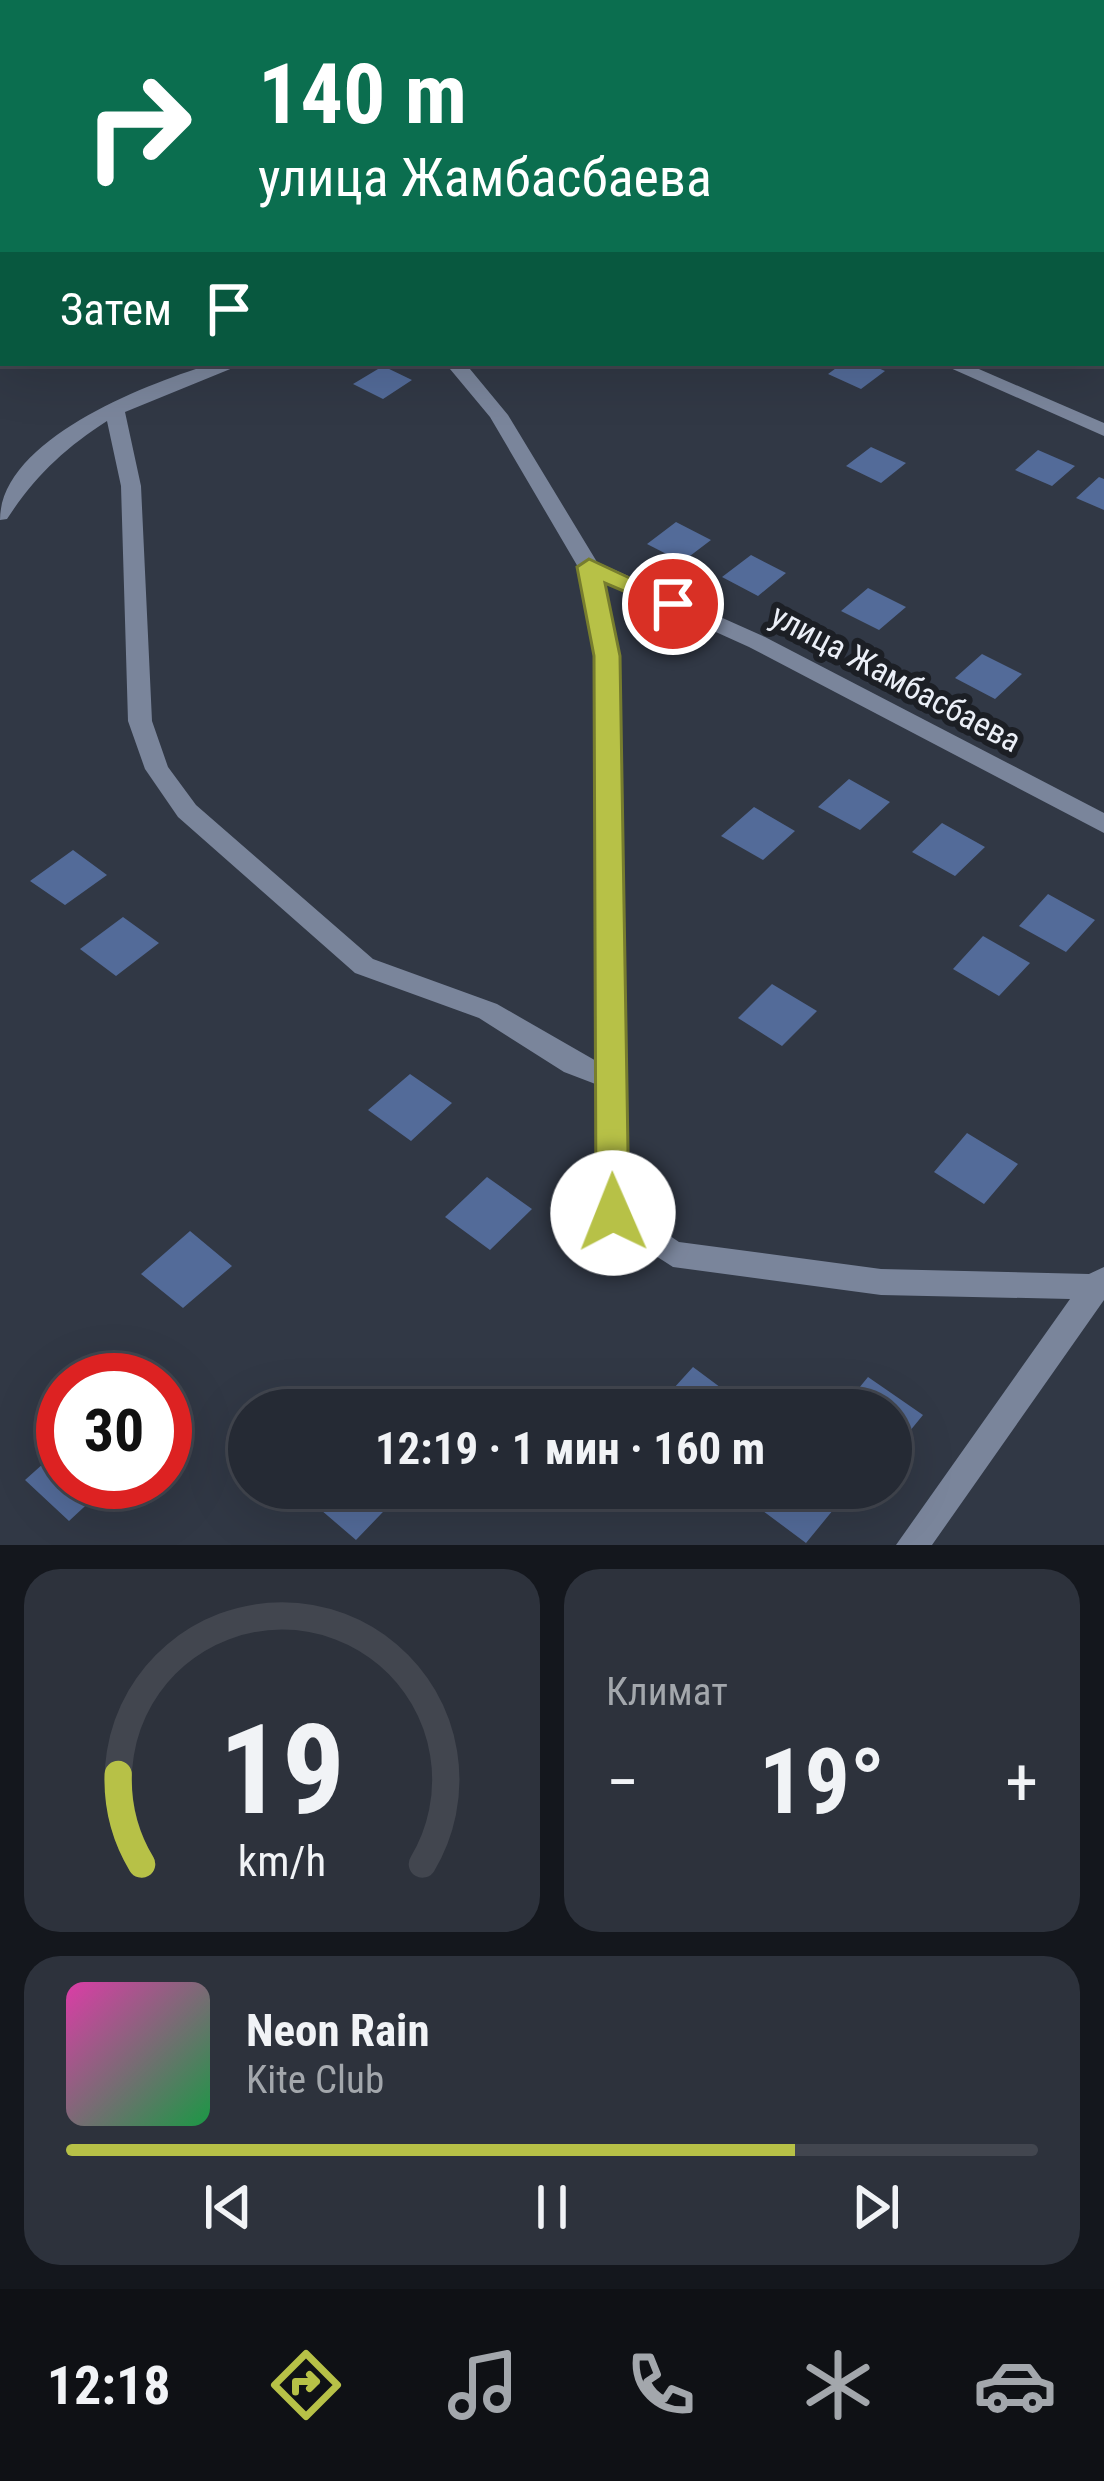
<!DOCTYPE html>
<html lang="ru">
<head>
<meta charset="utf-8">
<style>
  :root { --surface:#252a34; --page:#2d323c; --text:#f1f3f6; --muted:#a3a7ac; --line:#42464f; --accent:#b7c147 }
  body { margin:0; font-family:"Roboto Condensed",sans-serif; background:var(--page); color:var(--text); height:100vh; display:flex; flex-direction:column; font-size:45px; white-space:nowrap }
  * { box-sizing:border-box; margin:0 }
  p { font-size:39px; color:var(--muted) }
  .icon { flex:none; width:66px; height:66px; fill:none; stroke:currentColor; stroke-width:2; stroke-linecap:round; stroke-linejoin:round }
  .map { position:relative; height:1545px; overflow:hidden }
  .drawer { display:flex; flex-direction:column; gap:24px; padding:24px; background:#14171d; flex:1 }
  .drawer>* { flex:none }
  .hud { position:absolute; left:0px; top:0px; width:1104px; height:366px; box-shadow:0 12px 48px #0002,0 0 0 3px var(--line); background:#0b6e4f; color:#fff; overflow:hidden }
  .speed { position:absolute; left:36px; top:1353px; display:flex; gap:24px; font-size:60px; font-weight:700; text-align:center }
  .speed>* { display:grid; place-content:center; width:156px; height:156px; border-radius:50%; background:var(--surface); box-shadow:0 12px 48px #0002,0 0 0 3px var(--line); line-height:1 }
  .speed .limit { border:18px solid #d22; background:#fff; color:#111 }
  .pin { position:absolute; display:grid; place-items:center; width:102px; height:102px; color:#fff; margin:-51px; border:6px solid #fff; border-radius:50%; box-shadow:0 3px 12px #0007 }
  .me { position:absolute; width:132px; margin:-66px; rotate:359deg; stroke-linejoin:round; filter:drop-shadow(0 0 9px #0008) }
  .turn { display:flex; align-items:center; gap:42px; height:252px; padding:0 60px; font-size:54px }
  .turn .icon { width:156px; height:156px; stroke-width:2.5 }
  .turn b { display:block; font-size:84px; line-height:102px }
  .then { display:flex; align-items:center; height:114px; padding:0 60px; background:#0003; gap:24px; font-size:45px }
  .big { font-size:90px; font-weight:700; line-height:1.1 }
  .drawer .widget { flex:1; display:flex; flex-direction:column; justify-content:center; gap:18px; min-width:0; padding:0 42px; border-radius:36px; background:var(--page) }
  .drawer .dial { align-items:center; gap:0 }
  .dial svg { height:312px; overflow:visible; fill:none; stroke:var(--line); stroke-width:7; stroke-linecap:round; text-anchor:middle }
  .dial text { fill:var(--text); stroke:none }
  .song { display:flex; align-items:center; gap:36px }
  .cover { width:144px; height:144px; border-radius:18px; background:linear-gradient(135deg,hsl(320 70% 55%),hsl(140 70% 35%)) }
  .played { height:12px; border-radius:6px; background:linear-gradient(90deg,var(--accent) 75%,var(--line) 75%) }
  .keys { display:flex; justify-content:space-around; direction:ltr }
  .heat { display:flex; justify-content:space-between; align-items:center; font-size:66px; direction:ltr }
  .drawer .tiles { flex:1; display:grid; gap:24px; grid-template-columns:1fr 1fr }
  .widget:last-child { grid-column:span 2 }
  .trip { position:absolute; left:228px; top:1389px; width:684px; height:120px; border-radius:60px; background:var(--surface); box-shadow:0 12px 48px #0002,0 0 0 3px var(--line); font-weight:700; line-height:120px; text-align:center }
  .dock { display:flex; height:192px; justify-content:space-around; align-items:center; background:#0f1115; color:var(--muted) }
  .dock .icon { width:84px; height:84px }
  .dock .selected { color:var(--accent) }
  .dock b { font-size:54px; color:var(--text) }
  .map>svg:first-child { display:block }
  .building { fill:#536b99 }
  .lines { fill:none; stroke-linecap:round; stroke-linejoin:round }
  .minor { fill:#7a859b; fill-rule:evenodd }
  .route { fill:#b7c147; stroke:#777d2e; stroke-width:3 }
  .labels { text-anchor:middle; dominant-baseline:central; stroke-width:12; stroke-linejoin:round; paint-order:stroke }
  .street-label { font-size:33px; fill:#ebeff7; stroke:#1c1f25 }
</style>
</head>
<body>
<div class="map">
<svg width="1104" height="1545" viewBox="0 0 1104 1545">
  <rect width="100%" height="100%" fill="#313845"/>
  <path class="building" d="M843,363H867L885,371L861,389L828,374Z
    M383,366L412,380L383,399L353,384Z
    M871,447L906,463L881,483L846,466Z
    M1038,450L1075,466L1052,486L1015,470Z
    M1099,477L1104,479V510L1076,498Z
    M676,522L711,540L682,562L647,544Z
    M751,555L786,573L758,596L722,577Z
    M868,588L906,607L879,630L841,611Z
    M982,654L1022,674L995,699L955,678Z
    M849,779L890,802L860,830L818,807Z
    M754,807L795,831L763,860L721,836Z
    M942,823L985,847L955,876L912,852Z
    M73,850L107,875L65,905L30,881Z
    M1048,894L1095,920L1066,952L1019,926Z
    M123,917L159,943L116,976L80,949Z
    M983,936L1030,963L999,996L953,969Z
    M772,984L817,1011L782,1046L738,1018Z
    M410,1074L452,1103L411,1141L368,1110Z
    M967,1133L1018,1164L984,1204L934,1172Z
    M487,1177L532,1209L490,1250L445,1217Z
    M190,1231L232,1266L183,1308L141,1274Z
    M693,1367L744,1405L740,1410H654Z
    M868,1377L923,1415L891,1454V1410H841Z
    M63,1446V1482H111L69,1521L25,1480Z
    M318,1488H406L356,1540L307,1498Z
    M763,1488H841L847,1493L806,1543L751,1502Z"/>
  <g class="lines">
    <path class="minor" d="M643,0H658L661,3H645Z
      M1101,146L1104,147V157L1101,156Z
      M215,363H245L125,412L141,486L152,721L168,767L196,805L373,959L497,1004L598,1062L596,656L578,567L490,417L445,363H465L508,415L597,562L765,637L1104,813V833L749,647L603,581L618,656L627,1207L679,1242L881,1269L1089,1274L1104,1267V1300L932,1545H896L1070,1299L881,1295L673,1267L603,1222L598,1213V1085L564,1072L479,1018L355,973L178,817L145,769L128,721L121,486L107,421C65,448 35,476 7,519L0,520C0,439 148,383 215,363Z
      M939,363H965L1104,423V436Z"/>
  </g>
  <path class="route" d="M589,559L685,604L673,612L605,583L620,656L629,1213L625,1223H601L596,1213L594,656L577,567Z"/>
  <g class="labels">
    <g class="street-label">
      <text transform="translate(896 678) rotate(28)">улица Жамбасбаева</text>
    </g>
  </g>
</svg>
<div class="speed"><div class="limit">30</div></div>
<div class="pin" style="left:673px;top:604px;background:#d93025"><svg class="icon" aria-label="arrive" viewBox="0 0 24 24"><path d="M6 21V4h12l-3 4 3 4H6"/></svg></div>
<svg class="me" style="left:613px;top:1213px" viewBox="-20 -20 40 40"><circle r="19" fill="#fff"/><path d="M0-13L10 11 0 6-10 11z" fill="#b7c147"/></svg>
<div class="trip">12:19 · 1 мин · 160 m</div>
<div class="hud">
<div class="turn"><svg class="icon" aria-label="right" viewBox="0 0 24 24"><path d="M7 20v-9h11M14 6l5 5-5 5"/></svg><div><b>140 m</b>улица Жамбасбаева</div></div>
<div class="then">Затем<svg class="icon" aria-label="arrive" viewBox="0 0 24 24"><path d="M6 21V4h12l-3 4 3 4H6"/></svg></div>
</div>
</div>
<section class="drawer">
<div class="tiles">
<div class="widget dial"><svg viewBox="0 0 100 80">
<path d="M14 69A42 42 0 1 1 86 69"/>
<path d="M14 69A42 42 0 0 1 8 46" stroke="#b7c147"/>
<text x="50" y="56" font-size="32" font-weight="700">19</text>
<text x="50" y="72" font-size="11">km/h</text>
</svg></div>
<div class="widget"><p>Климат</p>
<div class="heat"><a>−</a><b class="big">19°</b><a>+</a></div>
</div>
<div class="widget">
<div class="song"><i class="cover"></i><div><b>Neon Rain</b><p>Kite Club</p></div></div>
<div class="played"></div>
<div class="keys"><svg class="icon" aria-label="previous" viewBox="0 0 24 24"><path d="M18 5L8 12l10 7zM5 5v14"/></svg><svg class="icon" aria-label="pause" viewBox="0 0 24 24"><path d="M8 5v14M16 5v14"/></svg><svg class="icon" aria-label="next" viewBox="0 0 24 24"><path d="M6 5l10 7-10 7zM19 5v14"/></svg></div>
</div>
</div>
</section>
<nav class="dock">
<b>12:18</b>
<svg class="icon selected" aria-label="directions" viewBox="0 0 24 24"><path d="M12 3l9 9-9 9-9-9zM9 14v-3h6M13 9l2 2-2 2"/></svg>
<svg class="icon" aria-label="music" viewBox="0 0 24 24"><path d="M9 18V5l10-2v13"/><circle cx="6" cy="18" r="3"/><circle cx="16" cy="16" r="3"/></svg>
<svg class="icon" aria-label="phone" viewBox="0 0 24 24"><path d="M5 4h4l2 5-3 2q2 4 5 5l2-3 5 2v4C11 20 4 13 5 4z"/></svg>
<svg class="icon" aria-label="climate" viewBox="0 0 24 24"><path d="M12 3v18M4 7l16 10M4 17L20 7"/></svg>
<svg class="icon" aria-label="car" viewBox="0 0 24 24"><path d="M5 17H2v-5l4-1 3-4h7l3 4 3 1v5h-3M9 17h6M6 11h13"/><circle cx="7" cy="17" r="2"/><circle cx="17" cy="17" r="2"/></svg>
</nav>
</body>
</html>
